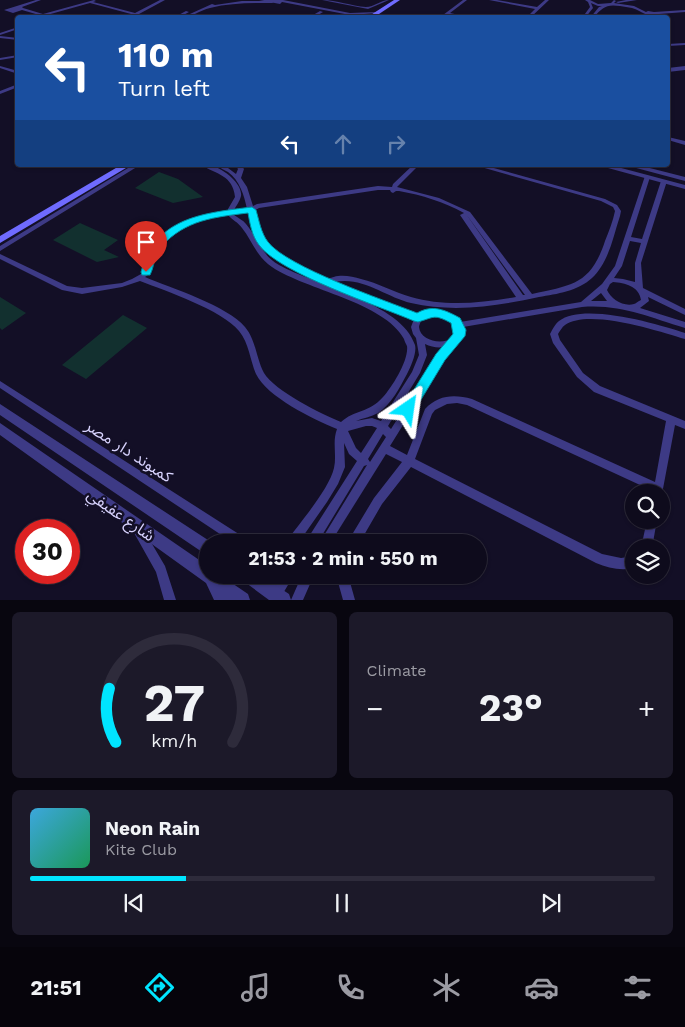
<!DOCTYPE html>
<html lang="en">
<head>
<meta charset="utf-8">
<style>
  :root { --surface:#0e0b1c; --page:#1c1929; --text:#f1f3f6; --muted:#9b9ba3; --line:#2e2b3b; --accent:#00e5ff }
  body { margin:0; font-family:"Work Sans","Noto Sans Arabic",sans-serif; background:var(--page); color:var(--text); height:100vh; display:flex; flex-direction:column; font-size:19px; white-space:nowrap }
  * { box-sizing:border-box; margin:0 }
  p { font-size:16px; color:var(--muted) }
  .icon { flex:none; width:28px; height:28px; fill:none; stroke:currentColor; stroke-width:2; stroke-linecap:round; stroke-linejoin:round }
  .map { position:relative; height:600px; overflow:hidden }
  .panel { display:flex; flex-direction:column; gap:12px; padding:12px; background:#08060f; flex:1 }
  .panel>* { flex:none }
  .hud { position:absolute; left:15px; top:15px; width:655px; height:152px; border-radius:5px; box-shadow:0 1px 4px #0004,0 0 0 1px var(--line); background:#1a4fa0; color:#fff; overflow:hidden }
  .controls { position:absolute; left:625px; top:484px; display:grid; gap:10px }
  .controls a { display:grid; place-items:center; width:45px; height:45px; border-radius:50%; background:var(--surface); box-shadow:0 1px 4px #0004,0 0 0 1px var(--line); font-size:25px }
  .speed { position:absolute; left:15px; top:519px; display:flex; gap:10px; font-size:25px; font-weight:700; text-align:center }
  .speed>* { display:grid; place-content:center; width:65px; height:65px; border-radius:50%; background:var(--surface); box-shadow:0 1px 4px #0004,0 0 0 1px var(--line); line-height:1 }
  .speed .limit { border:8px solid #d22; background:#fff; color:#111 }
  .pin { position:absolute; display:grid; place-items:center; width:42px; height:42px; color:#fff; margin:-51px -21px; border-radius:50% 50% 50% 0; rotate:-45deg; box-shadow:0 0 5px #0007 }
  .pin .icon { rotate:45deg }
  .me { position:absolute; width:55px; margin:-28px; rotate:32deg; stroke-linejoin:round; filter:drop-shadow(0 0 4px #0008) }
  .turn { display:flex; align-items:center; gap:18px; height:105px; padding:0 20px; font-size:22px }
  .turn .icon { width:65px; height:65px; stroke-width:2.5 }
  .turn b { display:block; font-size:35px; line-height:42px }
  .lanes { display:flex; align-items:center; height:48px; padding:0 20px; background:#0003; justify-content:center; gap:25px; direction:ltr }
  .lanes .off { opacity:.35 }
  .big { font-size:38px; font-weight:700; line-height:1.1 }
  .panel .widget { flex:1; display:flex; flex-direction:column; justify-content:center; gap:8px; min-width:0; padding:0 18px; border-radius:8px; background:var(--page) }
  .panel .dial { align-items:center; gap:0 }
  .dial svg { height:130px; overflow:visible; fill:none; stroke:var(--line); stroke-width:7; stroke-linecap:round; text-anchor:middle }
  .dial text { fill:var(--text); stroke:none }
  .song { display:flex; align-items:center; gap:15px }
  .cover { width:60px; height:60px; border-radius:8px; background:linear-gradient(135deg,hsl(200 70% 55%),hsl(150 70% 35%)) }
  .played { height:5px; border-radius:2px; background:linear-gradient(90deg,var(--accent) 25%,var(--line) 25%) }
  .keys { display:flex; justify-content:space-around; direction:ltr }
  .heat { display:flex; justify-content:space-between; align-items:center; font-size:28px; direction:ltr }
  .panel .tiles { flex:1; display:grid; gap:12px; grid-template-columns:1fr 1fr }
  .widget:last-child { grid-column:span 2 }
  .trip { position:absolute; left:199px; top:534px; width:288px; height:50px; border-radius:25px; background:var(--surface); box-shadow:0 1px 4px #0004,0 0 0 1px var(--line); font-weight:700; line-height:50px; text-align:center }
  .dock { display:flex; height:80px; justify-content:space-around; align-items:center; background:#06040b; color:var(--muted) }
  .dock .icon { width:35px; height:35px }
  .dock .current { color:var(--accent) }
  .dock b { font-size:22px; color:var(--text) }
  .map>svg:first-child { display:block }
  .green { fill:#12302f }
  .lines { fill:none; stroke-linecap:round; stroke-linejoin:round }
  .minor { fill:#3d3a85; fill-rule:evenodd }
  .tertiary { fill:#3d3a85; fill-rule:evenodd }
  .secondary { fill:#6f6bff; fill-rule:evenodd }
  .route { fill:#00e5ff; stroke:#0095a6 }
  .labels { text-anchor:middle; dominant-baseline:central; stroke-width:5; stroke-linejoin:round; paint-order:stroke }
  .near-street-label { font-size:16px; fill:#d9d4ff; stroke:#130f26 }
</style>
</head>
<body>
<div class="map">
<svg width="685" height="600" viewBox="0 0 685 600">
  <rect width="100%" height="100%" fill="#130f26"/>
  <path class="green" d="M159,172L178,179L203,197L173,203L135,188Z
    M80,223L118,240L104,250L119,257L97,262L53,240Z
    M0,297L26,313L2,330L0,328Z
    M123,315L147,328L86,379L62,365Z"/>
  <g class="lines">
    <path class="minor" d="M36,0H41L22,7L23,8L43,14L94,0L96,1L93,2L135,13L160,0H165L139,14L153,18H146L90,3L47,15L48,16L46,17L22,10L13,13L4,10Z
      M322,0C337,0 351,6 366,7C374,7 381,0 389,0L368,9Z
      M463,0H467L450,13L473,18H464L447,14L443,18H439Z
      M489,0H497L537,7L545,0H549L530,18H526L535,9Z
      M585,0H590L598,4L611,3L614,0L616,1L614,3L634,6L646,12L648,11L654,12L685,10V12L659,14H661V16C647,18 644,12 632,8C628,7 624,7 620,6C606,4 603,7 593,18H590L599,7L602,6H598L591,3L593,8L585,18H582L590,7L588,2Z
      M626,0H637L618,3L616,2Z
      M242,1H272L274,2L272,3C251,3 230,3 210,8C200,10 191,18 181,18L212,4L215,5Z
      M186,11L189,12L178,18H173Z
      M320,11L323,12L313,18H308Z
      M240,17H263L264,18H239Z
      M18,27V29L0,35V33Z
      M0,36L18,38V40L0,38Z
      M685,43V45L668,46V44Z
      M18,55V57L0,60V58Z
      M0,66L18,71V74L0,68Z
      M18,84V87L0,94V91Z
      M668,137L685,141V145L668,140Z
      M133,165H140L0,251V246Z
      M201,165C204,165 207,165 209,165C221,167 243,183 241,196C240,201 236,206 234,210L247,209C244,195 240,181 228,172C224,170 220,168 217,165H224L236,174L238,169L235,165H241L244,169L241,178L247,187L253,206L257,204L378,186L392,187L393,184L413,165H419L397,187L439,198L470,212L532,294C573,285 591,284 605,241C609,231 613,221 615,211L613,207L601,201L474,165H483L605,199L617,205L621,211L620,216C613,237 609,262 592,278C578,291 557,294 539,297C498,306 454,313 411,303C386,297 362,276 335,282L418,315C434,309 449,306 460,322L581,302L602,284L615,266L645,176L647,175L650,177L631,237L642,239L661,181L662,180H666L667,181L641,263L643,288L685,309V315L648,297L649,301L640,308L685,322V328C648,317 621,304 582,307L463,327L464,330L458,342L444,359L390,446L407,455L425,409C438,395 454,394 472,399L655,482L666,421L594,392L577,377L553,343L550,334C552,330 555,324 559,321C583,302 658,324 685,333V339C659,331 588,308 565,325C562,327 560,331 558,334L560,340L583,373L600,386L685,421V429L675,425L662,494L661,492H654L653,491L467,405L457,403L447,404L435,410L432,414L415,459L602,554L621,558L634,556V568C621,571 608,568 596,563L411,467L382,504L360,542H349L350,538L374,498L402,462L386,454L331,542H320L367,465L364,466L318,542H307L308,538L357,461L349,454L344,443L345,467L338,484L327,502L299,542H288L289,538C302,520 329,489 334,468C337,455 332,442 337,429C313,419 267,397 256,374C250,360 249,343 239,331C222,310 166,291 140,281L122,287L82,294L62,290L0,259V254L67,286L82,288L122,283L132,279L141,274L150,251L156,243L184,221L206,214L228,211V209L235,197C233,175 216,174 201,165ZM378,190H390L391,192L393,193L396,191H399C422,195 444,202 464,213L460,215L516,297C482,303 445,307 411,297C394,292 378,283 361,279C354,277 346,275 338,276C335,276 331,279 327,278C321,278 312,272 306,270C274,257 262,245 254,211L259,208ZM248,212C254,242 265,256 293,270L414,319L411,327L413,334L416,338L419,355L412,372L381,421L372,418L356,421C363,418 371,417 378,413C391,405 400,387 407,374C411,366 417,353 415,345C402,303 314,285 279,265C260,254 259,239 246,224C243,220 238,218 234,215ZM466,214L525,295H523ZM228,215C232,220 238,222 242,228C253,242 256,256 272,267C306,290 384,302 404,339C404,340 407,346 407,346C409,360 392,387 383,397C369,413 354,410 341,422C321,414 275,391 264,373C256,358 256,340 245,327C228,306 171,288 145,277L148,275L156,251L160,245L188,223L207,218ZM630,241L641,243L635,263V282L623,279L614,278L622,266ZM613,282C625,283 639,286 641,300C640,300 635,304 634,304C623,307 611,299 607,290L610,284ZM601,293L607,301H591ZM434,315C444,316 453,319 456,330C455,332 453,336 452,337C444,346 420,341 419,327C419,325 421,322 421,320ZM425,344C431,347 438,348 444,347L438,355L391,429L388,426L420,373L427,355ZM366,426H372L377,428L361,453L356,448L348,431ZM383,434L386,437L370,462L368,459Z
      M0,381L245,538L246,542H232L0,388Z
      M647,520H657L652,548H641Z
      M138,526L142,527L165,566L176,600H164L156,572L133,531L134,527Z
      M281,575H294L279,600H270L268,596Z
      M302,575H314L303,600H291Z
      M336,575H348L355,600H343Z"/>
    <path class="tertiary" d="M259,0H283L350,13L376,12L378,13L350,15L282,2L280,4Z
      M685,66V70L668,72V68Z
      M597,165H610L685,185V189Z
      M625,165H638L685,177V181Z
      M0,404L211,542H208V556L0,415Z
      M0,423L208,566V575H220L248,594L250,600H214L206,583L0,435Z
      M239,575H260L289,594L291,600H269L242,580Z"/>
    <path class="secondary" d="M394,0H400L373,18H366Z
      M121,165H131L0,243V236Z"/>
  </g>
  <path class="route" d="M252,207L256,210C259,220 261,233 268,242C287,267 384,300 417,313C433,304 445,310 460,318L466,330L465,336L445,360L413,413H404L402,409L436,354L453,334L451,323C434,314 435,317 418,322L414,321C379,306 279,273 259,245C252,236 250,224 248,213C215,217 185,220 162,246C154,254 155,265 150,275H142L141,272C155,217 204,213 252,207Z"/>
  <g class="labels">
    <g class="near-street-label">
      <text transform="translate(129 451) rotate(33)">كمبوند دار مصر</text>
      <text transform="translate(121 515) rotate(35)">شارع عفيفي</text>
    </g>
  </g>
</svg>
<div class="controls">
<a><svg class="icon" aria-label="search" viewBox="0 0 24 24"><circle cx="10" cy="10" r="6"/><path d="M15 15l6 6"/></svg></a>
<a><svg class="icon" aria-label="layers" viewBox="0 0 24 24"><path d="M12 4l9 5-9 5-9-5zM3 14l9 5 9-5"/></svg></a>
</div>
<div class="speed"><div class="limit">30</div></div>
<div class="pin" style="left:146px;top:272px;background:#d93025"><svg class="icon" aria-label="arrive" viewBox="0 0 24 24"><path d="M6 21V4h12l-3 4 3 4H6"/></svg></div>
<svg class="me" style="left:408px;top:409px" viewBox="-20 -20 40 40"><path d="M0-17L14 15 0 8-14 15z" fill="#00e5ff" stroke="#fff" stroke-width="4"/></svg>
<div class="trip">21:53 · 2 min · 550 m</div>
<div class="hud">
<div class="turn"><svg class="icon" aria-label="left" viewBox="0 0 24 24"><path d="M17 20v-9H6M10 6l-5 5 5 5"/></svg><div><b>110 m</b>Turn left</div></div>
<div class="lanes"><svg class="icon" aria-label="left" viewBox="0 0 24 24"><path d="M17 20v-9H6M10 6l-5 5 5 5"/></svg><svg class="icon off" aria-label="ahead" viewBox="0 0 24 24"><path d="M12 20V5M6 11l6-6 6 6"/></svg><svg class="icon off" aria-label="right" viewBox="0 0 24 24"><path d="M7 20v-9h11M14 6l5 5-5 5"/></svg></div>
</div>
</div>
<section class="panel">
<div class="tiles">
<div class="widget dial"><svg viewBox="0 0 100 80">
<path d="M14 69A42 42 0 1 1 86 69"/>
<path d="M14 69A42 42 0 0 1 10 36" stroke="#00e5ff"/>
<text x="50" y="56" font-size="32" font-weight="700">27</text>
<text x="50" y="72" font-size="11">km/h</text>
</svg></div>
<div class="widget"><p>Climate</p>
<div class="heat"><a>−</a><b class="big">23°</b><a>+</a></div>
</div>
<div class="widget">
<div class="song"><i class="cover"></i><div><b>Neon Rain</b><p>Kite Club</p></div></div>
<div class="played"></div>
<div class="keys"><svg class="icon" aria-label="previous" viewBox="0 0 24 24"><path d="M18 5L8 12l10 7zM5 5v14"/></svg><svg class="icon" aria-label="pause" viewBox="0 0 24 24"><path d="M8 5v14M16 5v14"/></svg><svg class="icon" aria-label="next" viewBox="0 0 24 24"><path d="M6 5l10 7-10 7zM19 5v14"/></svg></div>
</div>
</div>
</section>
<nav class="dock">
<b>21:51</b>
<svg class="icon current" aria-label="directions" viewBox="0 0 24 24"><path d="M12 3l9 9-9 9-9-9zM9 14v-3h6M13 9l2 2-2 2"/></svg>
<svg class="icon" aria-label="music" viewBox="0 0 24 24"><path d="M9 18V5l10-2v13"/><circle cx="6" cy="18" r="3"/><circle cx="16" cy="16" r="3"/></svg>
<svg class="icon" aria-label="phone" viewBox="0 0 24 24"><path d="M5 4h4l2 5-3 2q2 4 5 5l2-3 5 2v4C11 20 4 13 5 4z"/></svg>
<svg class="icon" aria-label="climate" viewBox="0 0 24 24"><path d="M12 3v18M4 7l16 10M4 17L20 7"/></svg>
<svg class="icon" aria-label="car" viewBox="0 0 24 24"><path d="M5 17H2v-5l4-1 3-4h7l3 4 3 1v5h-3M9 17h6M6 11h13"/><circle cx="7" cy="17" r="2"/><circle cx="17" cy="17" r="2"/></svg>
<svg class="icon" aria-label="filters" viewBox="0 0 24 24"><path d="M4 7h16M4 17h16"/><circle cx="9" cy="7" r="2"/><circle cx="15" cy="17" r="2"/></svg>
</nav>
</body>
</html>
